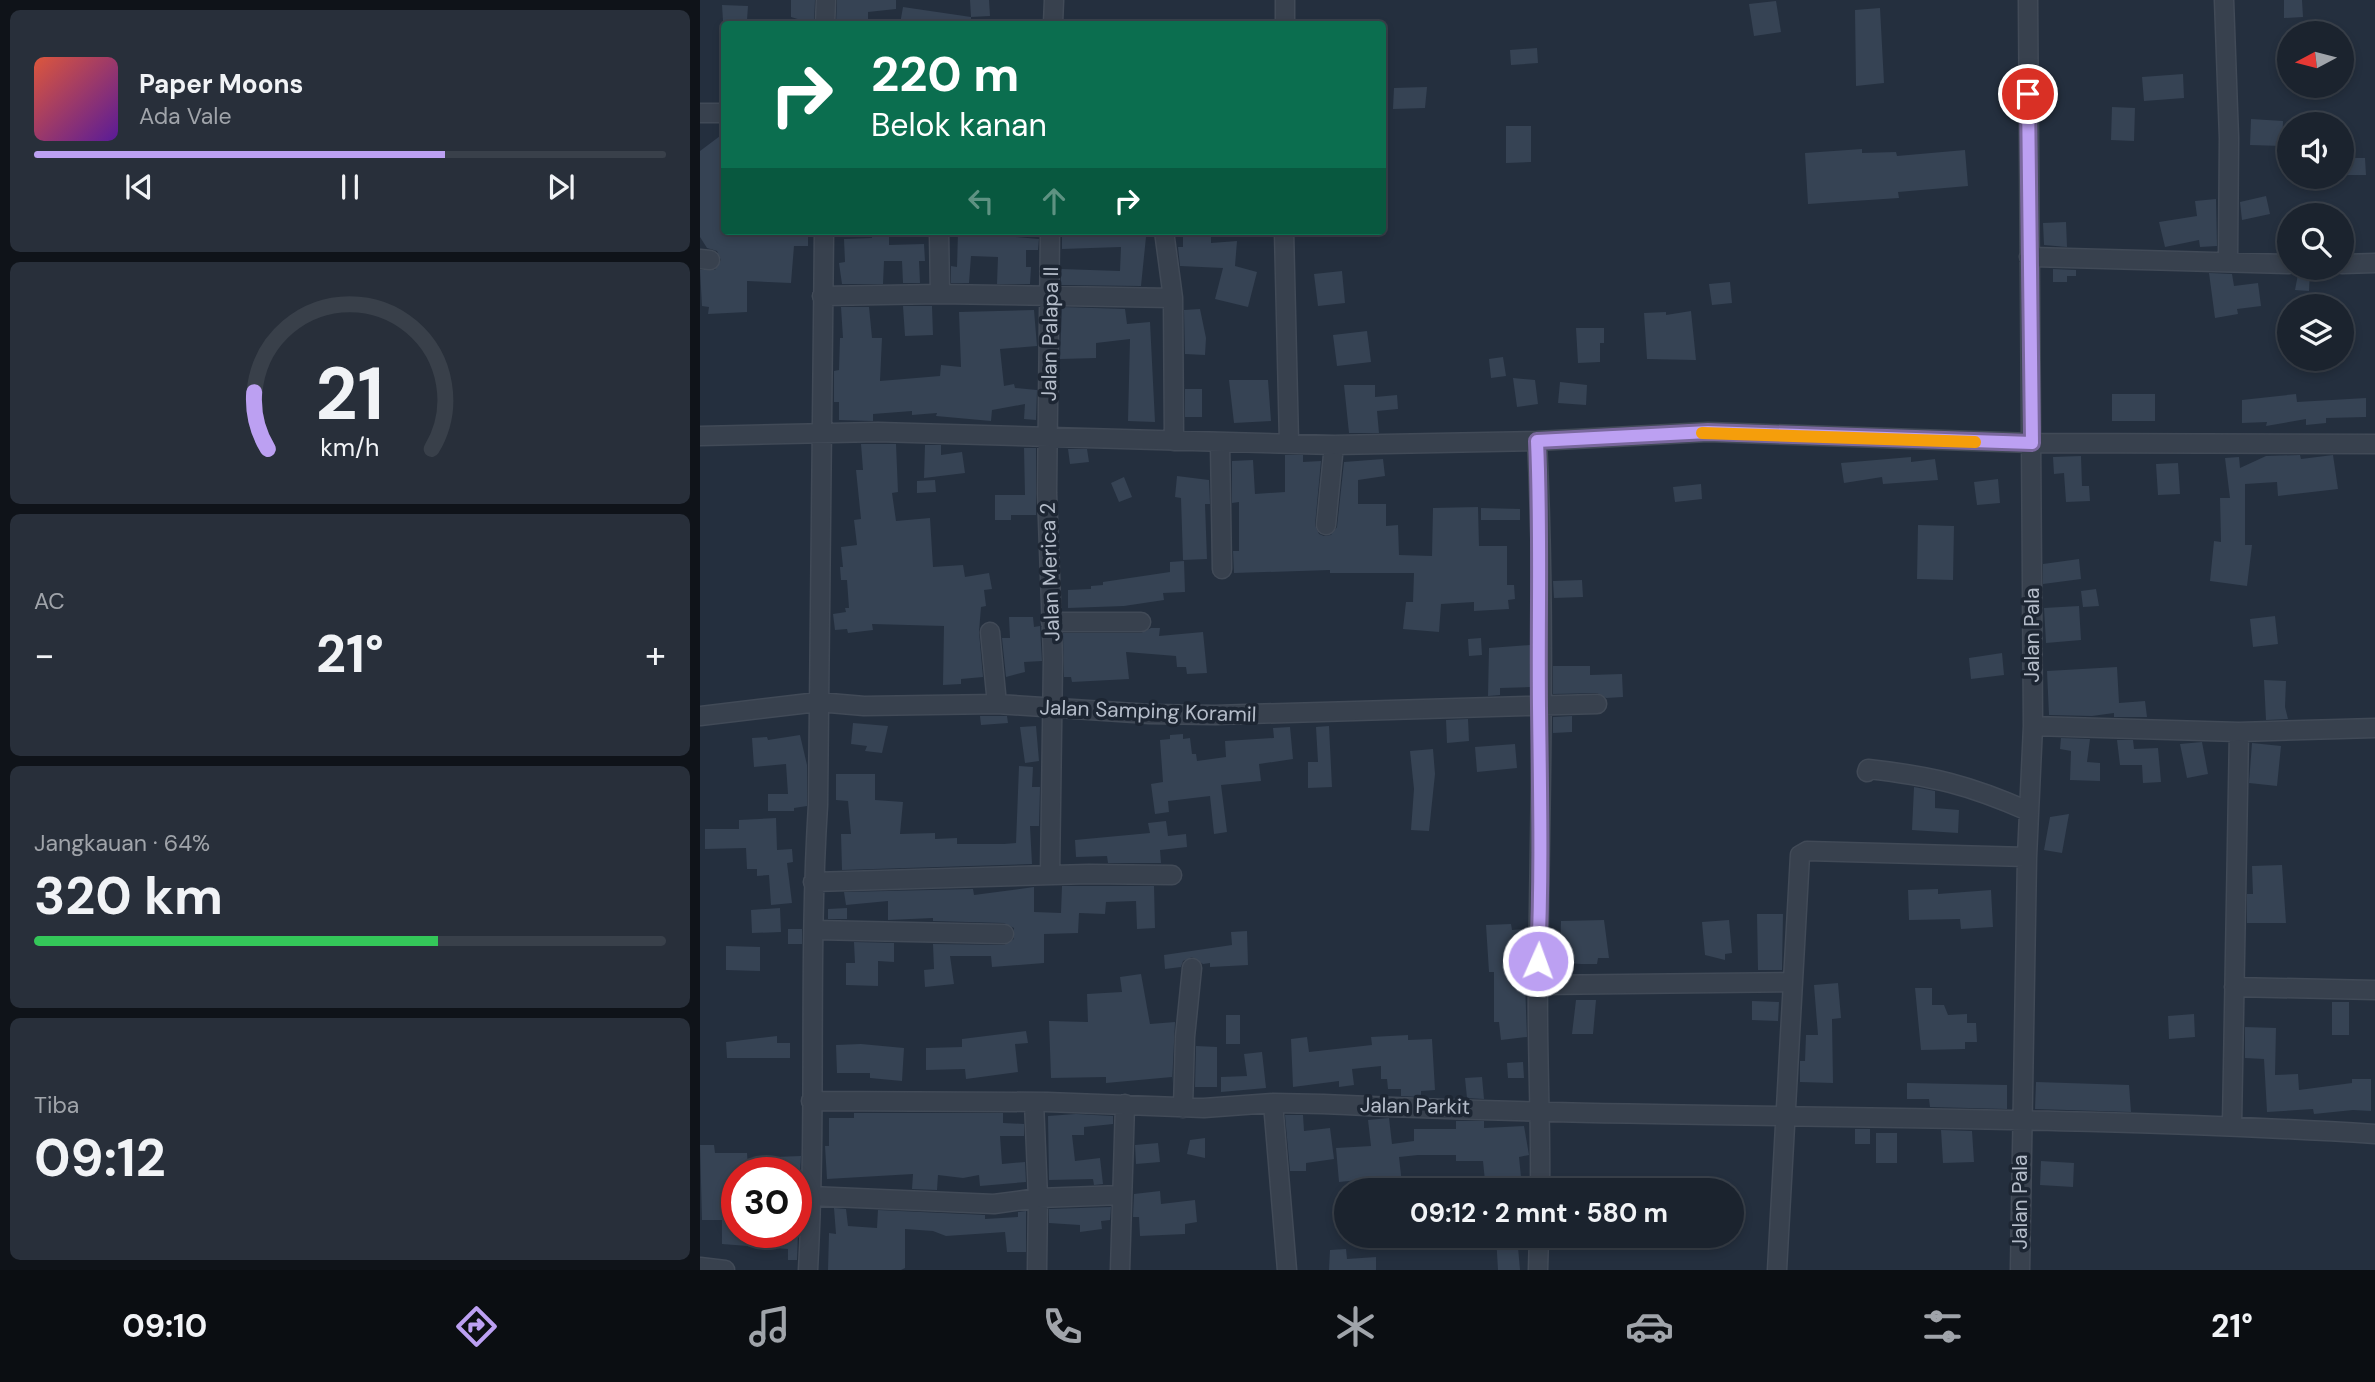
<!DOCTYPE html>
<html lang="id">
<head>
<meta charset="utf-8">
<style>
  :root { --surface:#1b232e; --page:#282f3a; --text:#f1f3f6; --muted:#a0a4aa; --line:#39404a; --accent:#bca0f2 }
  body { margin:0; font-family:"DM Sans",sans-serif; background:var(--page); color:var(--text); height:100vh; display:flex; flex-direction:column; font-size:26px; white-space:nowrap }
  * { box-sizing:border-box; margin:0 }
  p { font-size:23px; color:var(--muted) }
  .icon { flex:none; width:38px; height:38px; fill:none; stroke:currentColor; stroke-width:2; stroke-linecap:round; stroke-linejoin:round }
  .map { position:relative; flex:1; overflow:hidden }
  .panel { display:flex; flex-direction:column; gap:10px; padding:10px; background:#0f1319; width:700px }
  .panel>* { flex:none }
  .guide { position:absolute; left:21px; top:21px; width:665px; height:214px; border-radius:7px; box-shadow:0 4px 10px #0003,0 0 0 2px var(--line); background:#0b6e4f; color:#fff; overflow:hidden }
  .needle { width:46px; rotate:263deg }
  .buttons { position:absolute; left:1577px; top:21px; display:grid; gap:14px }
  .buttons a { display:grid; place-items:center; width:77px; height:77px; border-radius:50%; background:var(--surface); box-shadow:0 4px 10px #0003,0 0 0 2px var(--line); font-size:35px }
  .speed { position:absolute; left:21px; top:1157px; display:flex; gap:14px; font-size:35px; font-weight:700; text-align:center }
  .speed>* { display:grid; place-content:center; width:91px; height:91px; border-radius:50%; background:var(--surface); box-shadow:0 4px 10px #0003,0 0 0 2px var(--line); line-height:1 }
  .speed .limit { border:10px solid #d22; background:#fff; color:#111 }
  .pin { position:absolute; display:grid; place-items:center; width:60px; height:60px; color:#fff; margin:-30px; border:4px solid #fff; border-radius:50%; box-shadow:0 2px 7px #0007 }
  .me { position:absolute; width:77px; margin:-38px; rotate:2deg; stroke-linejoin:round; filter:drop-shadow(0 0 5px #0008) }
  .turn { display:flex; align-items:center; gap:24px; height:147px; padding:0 35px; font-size:32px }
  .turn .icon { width:91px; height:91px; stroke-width:2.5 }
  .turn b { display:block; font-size:49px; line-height:60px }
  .lanes { display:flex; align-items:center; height:66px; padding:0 35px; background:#0003; justify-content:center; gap:35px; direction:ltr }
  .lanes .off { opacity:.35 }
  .big { font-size:52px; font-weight:700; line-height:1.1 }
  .panel .card { flex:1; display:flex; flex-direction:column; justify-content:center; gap:10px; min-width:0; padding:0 24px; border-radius:10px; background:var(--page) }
  .panel .dial { align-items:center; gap:0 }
  .dial svg { height:182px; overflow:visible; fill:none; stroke:var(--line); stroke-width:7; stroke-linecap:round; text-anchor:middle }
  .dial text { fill:var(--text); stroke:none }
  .song { display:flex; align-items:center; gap:21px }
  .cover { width:84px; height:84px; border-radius:10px; background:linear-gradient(135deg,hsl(10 70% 55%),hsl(270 70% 35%)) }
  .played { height:7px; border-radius:4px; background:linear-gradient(90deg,var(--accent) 65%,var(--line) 65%) }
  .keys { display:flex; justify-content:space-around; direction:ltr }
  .heat { display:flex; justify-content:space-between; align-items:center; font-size:38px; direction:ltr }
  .charge { height:10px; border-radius:5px; background:linear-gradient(90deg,#34c759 64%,var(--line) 0) }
  .trip { position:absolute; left:634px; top:1178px; width:410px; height:70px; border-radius:35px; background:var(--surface); box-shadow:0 4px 10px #0003,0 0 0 2px var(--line); font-weight:700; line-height:70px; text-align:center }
  .tabs { display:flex; height:112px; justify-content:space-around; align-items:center; background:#0b0e12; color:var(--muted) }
  .tabs .icon { width:49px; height:49px }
  .tabs .on { color:var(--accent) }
  .tabs b { font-size:32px; color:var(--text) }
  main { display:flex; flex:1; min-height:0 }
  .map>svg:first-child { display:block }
  .building { fill:#364354 }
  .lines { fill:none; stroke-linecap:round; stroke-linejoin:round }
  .minor-casing { stroke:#414a57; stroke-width:21 }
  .minor { stroke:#38414e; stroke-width:18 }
  .route-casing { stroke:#7a689d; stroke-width:18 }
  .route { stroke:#bca0f2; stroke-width:12 }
  .slow { stroke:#f59e0b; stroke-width:12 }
  .labels { text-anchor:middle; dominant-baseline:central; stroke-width:7; stroke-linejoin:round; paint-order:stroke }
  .street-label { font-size:21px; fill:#b4bcc9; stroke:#1d2633 }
</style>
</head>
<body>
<main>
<section class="panel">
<div class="card">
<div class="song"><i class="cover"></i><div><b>Paper Moons</b><p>Ada Vale</p></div></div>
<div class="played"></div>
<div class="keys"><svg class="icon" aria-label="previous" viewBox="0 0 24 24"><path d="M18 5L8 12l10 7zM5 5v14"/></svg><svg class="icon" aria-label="pause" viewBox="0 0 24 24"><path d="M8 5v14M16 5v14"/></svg><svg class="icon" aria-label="next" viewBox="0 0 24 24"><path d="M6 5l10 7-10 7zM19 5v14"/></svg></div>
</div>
<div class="card dial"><svg viewBox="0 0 100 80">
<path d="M14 69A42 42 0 1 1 86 69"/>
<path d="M14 69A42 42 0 0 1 8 44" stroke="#bca0f2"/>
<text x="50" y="56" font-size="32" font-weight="700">21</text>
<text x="50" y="72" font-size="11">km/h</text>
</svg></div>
<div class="card"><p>AC</p>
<div class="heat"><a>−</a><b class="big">21°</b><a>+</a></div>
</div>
<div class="card"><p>Jangkauan · 64%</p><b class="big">320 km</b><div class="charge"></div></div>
<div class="card"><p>Tiba</p><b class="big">09:12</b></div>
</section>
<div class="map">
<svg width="1675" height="1270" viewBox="0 0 1675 1270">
  <rect width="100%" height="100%" fill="#242f3e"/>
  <path class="building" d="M91,0H115L114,24L91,17Z
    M137,0H196V9L168,12V24H136Z
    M270,0H289L290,16L271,17V24H200L203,7L271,17Z
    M1584,0H1602L1603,17L1584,18Z
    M1076,1L1081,32L1054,36L1049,4Z
    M22,5L48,6L47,20L23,21Z
    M1180,8L1184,83L1156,86L1155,10Z
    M837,48L838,63L811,65L810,50Z
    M1483,74L1484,98L1444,101L1442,77Z
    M727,87L725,108L693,109L694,88Z
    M1412,107L1435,108L1434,141L1411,140Z
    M1551,119L1583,121L1582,146L1550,145Z
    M806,126H831V162L806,163Z
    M24,133V231H108V246H94L91,283L47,281V312L8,314L9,307L2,306L0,270H15L21,260L17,251L7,248L0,237V151Z
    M1162,149V153L1196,152L1197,156L1265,150L1268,186L1198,192L1199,198L1108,204L1105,153Z
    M1642,158H1665L1666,175H1642Z
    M1566,196L1570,214L1542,220L1540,202Z
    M1516,199L1517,246L1500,247L1499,240L1465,247L1459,222L1497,216L1495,201Z
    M1366,222L1367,247L1344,245L1343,223Z
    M172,231H189V245L224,244L225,261H219L220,283H203L202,261H184L183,284H142L139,263L145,262L144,239L172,238Z
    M362,231H400V234L446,237L441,286L361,285V269L420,271L421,247L362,249Z
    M483,231H511V243L537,241L535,266L557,272L548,307L515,299L523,268L480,266L478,247H483Z
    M258,232L339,239L338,250H326V267H331L330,284H297L298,257L271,256L269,283H251V266L257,267Z
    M1353,269L1376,270V276H1367V282H1353Z
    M1599,269L1610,270L1609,291L1595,290Z
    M642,271L645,303L618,306L614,274Z
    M1509,273L1532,274L1534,286L1558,283L1561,306L1537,309L1538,314L1515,318Z
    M1030,282L1032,303L1012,305L1009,284Z
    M203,306H232L233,335L205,336Z
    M141,307H169L172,338H182L180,381L240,376L241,365L261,367L259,312L334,310L337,346L300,349L304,386L314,384L315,388L337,390L336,420L324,419L325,404L292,410L291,421L236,416L237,413L212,415V411L173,414V421L139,420V402H134V371L139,370L140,338H143Z
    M362,307L425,309L427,324L450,322L455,422L428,421L430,339L396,343V358L360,359Z
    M500,309L506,338L505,355L485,354L484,310Z
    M991,311L996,360L947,359L944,313L966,312V315Z
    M876,328H904V343H900V362L878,363Z
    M667,331L671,362L637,366L633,335Z
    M803,357L806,376L791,378L789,359Z
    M813,378L835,380L838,404L817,407Z
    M529,380H568L571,421L534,423Z
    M860,382L887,385L886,405L858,403Z
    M644,385H675V397L697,395L698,409L677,411L679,433H649Z
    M485,389H502V417H485Z
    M1412,394H1455V421H1412Z
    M1596,394L1597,402L1666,398V417L1626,418V423L1606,425V419L1566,426L1567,422L1542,423V400Z
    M161,444H196L198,492L192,493L196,521L230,518L233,567L263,565L265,577L289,573L292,589L284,590L286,606L281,607L279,632L283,677L261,679V684L243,685L244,626L172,624L173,630L148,633L147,629L135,630L133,614L146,612L145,608H149L147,580H141L140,567H143L141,547L157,545L154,520L161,519L156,470H163Z
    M225,445H241V455L262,452L265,473L224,478Z
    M324,448H336V515H311V520H295V495H325Z
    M368,449H387L389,462L370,464Z
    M585,455H603V462L621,461L615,525L619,534L624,536L631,535L637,527L644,462L683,459L685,476L658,480V504H686V526L698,525L699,555L732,556L733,508L778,507L779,546H807V585H814L815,599L808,600L809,609L774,611V602L741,604L739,632L703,629L706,602H713L714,573H630V570L534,573L533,551H539V502L532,503V461L553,460L555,494L585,492Z
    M1600,455L1601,459L1633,455L1638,489L1578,496L1577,482L1545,484V545H1552L1547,586L1510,581L1514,541L1521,542L1520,498H1530L1525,458L1539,457L1540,468L1566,456Z
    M1381,456L1382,486H1389L1390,501L1366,502L1364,473L1354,474L1353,457Z
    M1211,457V462L1235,459L1238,480L1183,484L1182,477L1144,483L1141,463Z
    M1478,463L1480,494L1458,495L1456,464Z
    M477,476L509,480L510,504H505L507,559L483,560L481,498L475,497Z
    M424,477L432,497L419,502L411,483Z
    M1298,479L1300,503L1277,505L1274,482Z
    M235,480L236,492L217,493V481Z
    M1001,484L1002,499L975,502L973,487Z
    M781,508L820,509V520H781Z
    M1218,525L1254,526L1253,580L1217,579Z
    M1379,559L1381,579L1343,584V564Z
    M484,561L485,592L463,593L464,600L424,606L368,608V590L391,589V586L403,585V582L470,572V562Z
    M882,580L883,597L854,598L853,581Z
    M1396,589L1399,606L1383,607L1381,591Z
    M1379,606L1381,640L1346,643L1344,608Z
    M1575,616L1578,644L1553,647L1550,619Z
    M309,617H333L334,627L340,626L342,661L324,662L325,672L306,677L302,638H310Z
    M451,628H460L459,636L503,632L507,673L487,674L486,667H477L476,656L426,652L429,679L372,682L371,677H364L363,633H441Z
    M781,638L782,655L769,656L768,639Z
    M830,645V687L800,688V695L788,696L789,648Z
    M1302,653L1304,675L1271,679L1269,658Z
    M853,666H890V675L922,674L923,697L906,698L897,693L853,694Z
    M1417,667L1419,703L1445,701L1447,717H1414V713L1392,716L1349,715L1347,671Z
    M1564,680L1586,681L1585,707L1588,719L1566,720Z
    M280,716H307L308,723L281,725Z
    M872,716V732L853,733V717Z
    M768,719L769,741L747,743L746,720Z
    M153,723L188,726L182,753L165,751L167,746L151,744Z
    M336,726L339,761L325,763L320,727Z
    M629,726L632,787L608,788V762H618L616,727Z
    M590,727L593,759L559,764L561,781L521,785L527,832L514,834L510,796L468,801L469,812L455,814L451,784L463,782L460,740L470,739V735L483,734V739L490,738L492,754H496L497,761L526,757L525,741L574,738L573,728Z
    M100,735L107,765V806L94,808V811H68V794H88L86,764L54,767L52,738L67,737L68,740Z
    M1361,738L1390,739L1387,762L1400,763V781L1370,780L1371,751L1360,749Z
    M1417,740H1433L1434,749L1458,748L1461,782L1443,783L1442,765H1420Z
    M1502,742L1508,774L1487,778L1480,744Z
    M1552,743L1581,746L1577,786L1549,783Z
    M815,744L817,768L777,772L775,747Z
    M733,749L735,774L729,831L711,830L714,789L710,751Z
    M319,766L333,767L332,787H340L339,826H330L332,864L142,870L141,834H151L148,801L136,800V774H175V800L203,802L200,834L235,833V839L257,838V844H304L316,843Z
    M1214,787L1235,791V808L1259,810L1258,833L1212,830Z
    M1369,814L1362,853L1344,850L1350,817Z
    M76,818L77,850L92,849L93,862L87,863L92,903L71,905L69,875L57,876V869H47L46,848L5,849V829H39V820Z
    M466,821L468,836L486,834L487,847L460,850L461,863H408L407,856L376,857L375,840L450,833L448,823Z
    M1582,865L1586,923H1547V894H1553L1552,866Z
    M362,886H454L455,928L437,929L436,901L406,902L405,914L379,913L378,933L344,934V963L292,967L291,956H250L254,984L225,987L224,970L234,969L233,944L304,945L314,939V928L304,923L233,921V918L188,920V901L146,905L144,892L273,889L274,895L334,887V912L361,913Z
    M1238,889V894L1291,890L1293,927L1261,929L1260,919L1209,920L1208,890Z
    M80,908L81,932L52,933L51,910Z
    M147,908V919H128V909Z
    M1057,914H1083L1082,970H1058Z
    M904,920L909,958H898L897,964H881L868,963V958L860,957L861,921Z
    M1029,920L1032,953L1025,954V960L1005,955L1002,922Z
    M811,924L812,930L823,929L827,1037L801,1040L799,1022H794V972H789L786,925Z
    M88,929H102V944H88Z
    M547,931L548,965L510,967V963L503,964L492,957L483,961L481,967L465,969L464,955L532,945L531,932Z
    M154,942L194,943V962L178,961V986L146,985V963H155Z
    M26,946L60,947V971L26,970Z
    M441,974L450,1024L475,1022L472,1084V1077L406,1083V1077L351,1078L349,1021L388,1022L387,994L422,992L420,977Z
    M1138,983L1141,1018L1132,1019L1133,1083L1100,1082V1061H1105L1106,1035H1118L1114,985Z
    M1215,988H1232V1005H1244L1248,1015L1267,1014V1023H1276L1277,1042H1265V1049L1221,1050Z
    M876,1000H896L893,1034H872Z
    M1052,1001L1079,1002L1078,1021L1052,1020Z
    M1632,1002H1649V1035H1632Z
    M1494,1014L1495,1037L1469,1039L1468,1016Z
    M526,1015H540V1044H526Z
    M1545,1027L1576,1028L1575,1075L1598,1074L1599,1090L1652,1083V1079H1671V1111L1653,1110L1614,1114L1613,1109L1567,1112L1564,1059L1545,1058Z
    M326,1031L328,1043L315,1044L318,1072L266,1079L265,1069L226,1070V1048L262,1047V1039Z
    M708,1035V1040L732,1039L735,1090L721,1091V1097L701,1096V1089H688L687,1079H681V1066L652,1069L654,1085L639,1087V1081L593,1087L591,1039L607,1037L609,1052L672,1045L671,1037Z
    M77,1036V1043H90V1058H27L26,1042Z
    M161,1044L204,1048L202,1081L170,1078V1073H137L136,1045Z
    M496,1046L517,1047V1087H495Z
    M562,1052L566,1088L521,1092V1077L547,1076L544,1054Z
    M823,1062L824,1078H808L807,1063Z
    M782,1077L784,1099L767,1098L765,1078Z
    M1336,1082L1429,1085L1431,1112L1335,1109Z
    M1207,1083L1307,1085V1109L1230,1107L1229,1099H1207Z
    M154,1113H303V1123L324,1124V1136H300L302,1164L325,1162L326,1182L280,1186L279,1175L263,1178L238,1175L237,1190L212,1189L213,1174L127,1179L125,1146H129V1118H154Z
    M376,1114L413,1116V1124L384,1127V1135H372L375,1161L400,1158L403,1184L394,1185L393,1179L349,1180L348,1116Z
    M585,1115H603L604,1131L630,1128L634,1159L606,1163V1171H590Z
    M689,1118L692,1144L714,1141V1129H756V1121H784V1128L824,1126L829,1155L819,1157L821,1177L785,1181L783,1161H756V1155H718L699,1157L702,1184L669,1188L668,1179L639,1182L636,1148L671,1146L668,1120Z
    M1155,1129H1170V1144H1155Z
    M1241,1130L1272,1131L1274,1162L1243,1163Z
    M1176,1133H1197V1163H1176Z
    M505,1138V1158L487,1154L490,1140Z
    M458,1143L460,1162L436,1164L435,1145Z
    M0,1145H14L15,1153H47L48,1167H37V1232H98L97,1260H88V1249L22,1244V1220H2Z
    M101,1156L100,1172H76L75,1157Z
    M1341,1161L1374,1163L1373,1187L1340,1185Z
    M460,1191L461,1204L495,1200L497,1222L485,1224V1234L440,1236L439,1217H433L434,1194Z
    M411,1207L410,1220L401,1221L402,1229L380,1232V1225L349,1223V1209Z
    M134,1208L146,1209L148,1226L177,1228L178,1210L285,1215V1219L318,1217V1212L326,1211V1252H307L305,1232L246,1236L233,1231L205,1229V1268L201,1270H128L129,1233L136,1234Z
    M796,1236H817L820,1270H798Z
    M646,1249L647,1259L676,1257V1270H629L630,1250Z"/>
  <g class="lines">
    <g class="minor-casing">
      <path id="minor" d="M1524,0L1529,138L1528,261
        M125,24L126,0
        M353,24L354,0
        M585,24V0
        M0,113H24
        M239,231L240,294
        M464,231L473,298L474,441
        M584,231L589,442
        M1329,257L1589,264
        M0,259L10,260
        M1642,264L1675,263
        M122,296L240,294L473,298
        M0,436L178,432L634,445L837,441L1008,432L1332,443L1675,444
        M837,441C846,622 840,802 838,983C837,1052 841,1121 840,1190
        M520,443L522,569
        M626,525L634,445
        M351,622H441
        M290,632L297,704
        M0,716L118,702L164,706L297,704L450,714L515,715L897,704
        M1333,726L1539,732L1675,728
        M1167,772L1168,769C1232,776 1269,785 1328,811
        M350,875L353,659L347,493L350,231
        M113,882L389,874L472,875
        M115,930L304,934
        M838,985L1091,982
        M1534,987L1675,990
        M111,1101L347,1102L504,1108L573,1103L623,1104C973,1121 1325,1112 1675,1134
        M334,1102L338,1198L337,1270
        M573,1103L587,1270
        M483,1108L485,1037L492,968
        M1532,1125L1539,732
        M110,1196L294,1204L338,1198L422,1195
        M0,1267L25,1270
        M108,1270C117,1115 108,960 118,805L124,231
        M420,1270L425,1104
        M838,1270L839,1236
        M1077,1270L1100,855L1107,851L1327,857
        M1320,1270L1327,857L1333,726L1328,0"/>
    </g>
    <use href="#minor" class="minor"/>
  </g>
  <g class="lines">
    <g class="route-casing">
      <path id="route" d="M838,961C842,876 840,792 839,707C838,618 841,530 837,441L1008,432L1332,443L1328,94"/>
    </g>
    <use href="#route" class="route"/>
    <path class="slow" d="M1002,433L1275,442"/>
  </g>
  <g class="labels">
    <g class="street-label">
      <text transform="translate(350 334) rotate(-89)">Jalan Palapa II</text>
      <text transform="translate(350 572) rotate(-92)">Jalan Merica 2</text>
      <text transform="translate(1332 635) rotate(-90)">Jalan Pala</text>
      <text transform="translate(448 711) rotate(2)">Jalan Samping Koramil</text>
      <text transform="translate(715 1106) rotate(1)">Jalan Parkit</text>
      <text transform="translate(1320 1202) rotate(-90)">Jalan Pala</text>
    </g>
  </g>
</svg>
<div class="buttons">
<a><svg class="needle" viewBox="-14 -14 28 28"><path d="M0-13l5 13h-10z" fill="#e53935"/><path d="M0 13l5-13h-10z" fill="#a0a4aa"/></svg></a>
<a><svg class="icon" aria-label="sound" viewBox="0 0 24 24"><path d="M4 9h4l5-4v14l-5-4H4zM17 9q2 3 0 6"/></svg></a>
<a><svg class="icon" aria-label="search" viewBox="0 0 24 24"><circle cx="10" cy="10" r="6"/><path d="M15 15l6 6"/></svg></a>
<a><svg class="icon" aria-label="layers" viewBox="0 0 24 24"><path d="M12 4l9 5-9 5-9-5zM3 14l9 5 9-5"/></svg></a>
</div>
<div class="speed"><div class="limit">30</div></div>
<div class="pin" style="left:1328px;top:94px;background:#d93025"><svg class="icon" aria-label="arrive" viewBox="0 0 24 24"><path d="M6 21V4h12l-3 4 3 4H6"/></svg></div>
<svg class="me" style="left:838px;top:961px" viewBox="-20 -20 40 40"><circle r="17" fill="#bca0f2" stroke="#fff" stroke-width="3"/><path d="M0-11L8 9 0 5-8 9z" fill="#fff"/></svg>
<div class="trip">09:12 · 2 mnt · 580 m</div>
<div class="guide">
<div class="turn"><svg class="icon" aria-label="right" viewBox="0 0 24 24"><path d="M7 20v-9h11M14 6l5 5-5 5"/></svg><div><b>220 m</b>Belok kanan</div></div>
<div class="lanes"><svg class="icon off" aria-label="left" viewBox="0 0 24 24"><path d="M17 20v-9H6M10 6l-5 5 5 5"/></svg><svg class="icon off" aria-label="ahead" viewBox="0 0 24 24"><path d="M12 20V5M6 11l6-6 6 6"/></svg><svg class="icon" aria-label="right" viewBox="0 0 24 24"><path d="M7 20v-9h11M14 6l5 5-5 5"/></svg></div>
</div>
</div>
</main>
<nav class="tabs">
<b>09:10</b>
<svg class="icon on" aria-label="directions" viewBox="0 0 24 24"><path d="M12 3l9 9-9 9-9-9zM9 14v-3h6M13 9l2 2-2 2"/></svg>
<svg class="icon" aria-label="music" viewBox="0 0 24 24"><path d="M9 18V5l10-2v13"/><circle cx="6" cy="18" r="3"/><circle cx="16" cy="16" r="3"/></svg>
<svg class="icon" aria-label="phone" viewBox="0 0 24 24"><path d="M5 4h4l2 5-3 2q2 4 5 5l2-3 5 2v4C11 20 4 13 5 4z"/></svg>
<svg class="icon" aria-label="climate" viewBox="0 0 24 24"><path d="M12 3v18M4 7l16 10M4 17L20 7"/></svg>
<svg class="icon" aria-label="car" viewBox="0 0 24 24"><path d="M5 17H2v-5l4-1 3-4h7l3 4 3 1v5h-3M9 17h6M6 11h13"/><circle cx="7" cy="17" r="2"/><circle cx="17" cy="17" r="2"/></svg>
<svg class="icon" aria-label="filters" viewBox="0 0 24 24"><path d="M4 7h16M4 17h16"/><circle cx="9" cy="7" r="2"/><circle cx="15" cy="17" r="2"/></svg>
<b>21°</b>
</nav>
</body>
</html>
